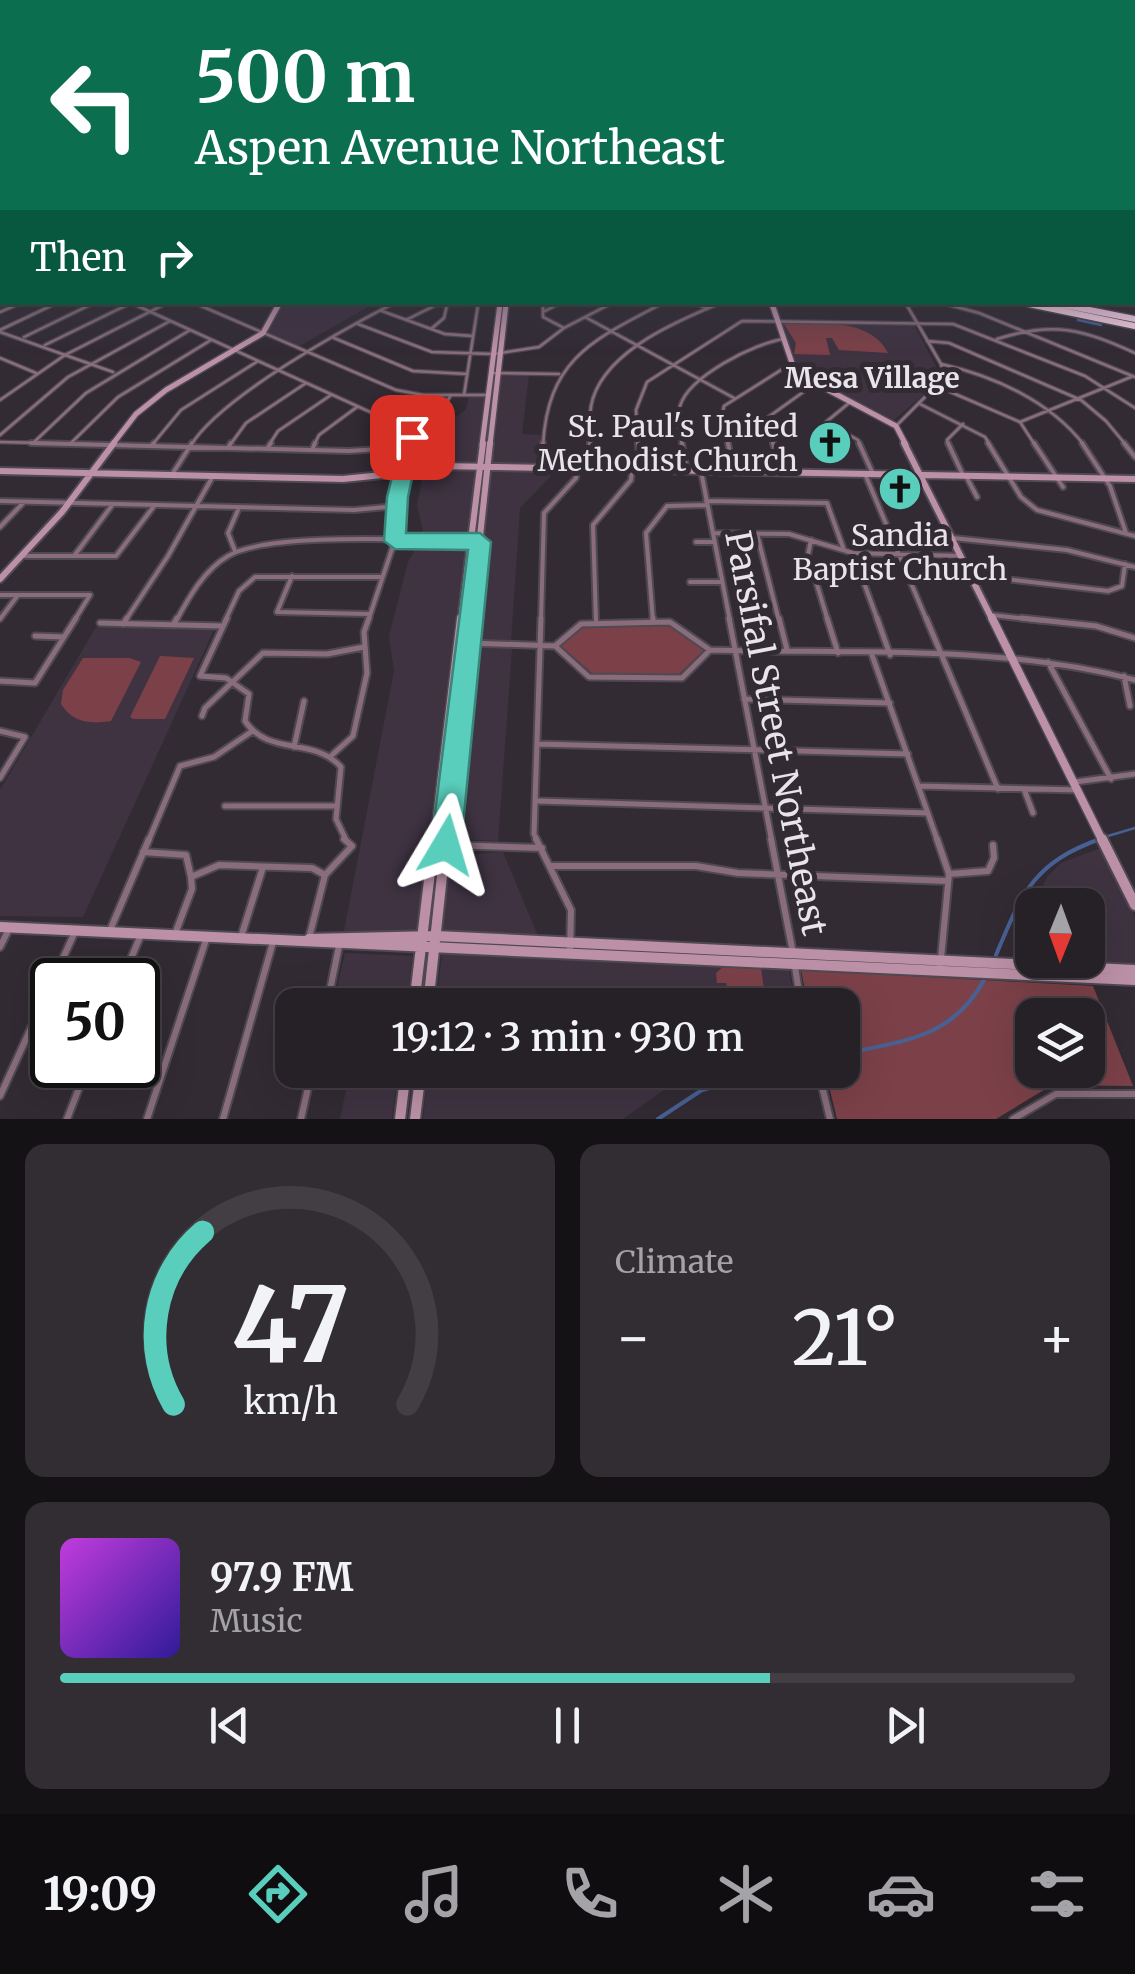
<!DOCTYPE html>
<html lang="en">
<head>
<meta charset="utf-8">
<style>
  :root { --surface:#262027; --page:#322d33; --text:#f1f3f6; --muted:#a4a3a7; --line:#423e44; --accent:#5acebc }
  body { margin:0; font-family:Merriweather,serif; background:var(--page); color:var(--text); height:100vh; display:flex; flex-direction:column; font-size:38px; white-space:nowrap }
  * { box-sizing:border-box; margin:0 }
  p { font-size:32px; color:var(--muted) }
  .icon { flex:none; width:55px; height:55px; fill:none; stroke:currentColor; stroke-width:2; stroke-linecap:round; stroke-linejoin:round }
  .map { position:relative; height:1119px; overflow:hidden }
  .side { display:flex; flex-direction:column; gap:25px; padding:25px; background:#151215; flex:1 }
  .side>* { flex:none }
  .guide { position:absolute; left:0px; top:0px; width:1135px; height:305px; box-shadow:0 10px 40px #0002,0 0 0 2px var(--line); background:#0b6e4f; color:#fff; overflow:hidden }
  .needle { width:65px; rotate:181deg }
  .buttons { position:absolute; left:1015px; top:888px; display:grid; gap:20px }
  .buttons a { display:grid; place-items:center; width:90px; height:90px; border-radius:20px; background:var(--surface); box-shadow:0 10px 40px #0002,0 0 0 2px var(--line); font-size:50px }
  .speed { position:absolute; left:30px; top:958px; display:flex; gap:20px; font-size:50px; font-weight:700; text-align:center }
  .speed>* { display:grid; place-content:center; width:130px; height:130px; border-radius:50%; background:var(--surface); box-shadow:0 10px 40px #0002,0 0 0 2px var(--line); line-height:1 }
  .speed .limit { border:5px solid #111; border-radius:15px; background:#fff; color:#111 }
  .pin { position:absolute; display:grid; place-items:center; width:85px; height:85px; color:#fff; margin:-42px; border-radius:20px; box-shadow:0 5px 15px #0006 }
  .me { position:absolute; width:110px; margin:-55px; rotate:7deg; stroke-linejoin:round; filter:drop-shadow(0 0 8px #0008) }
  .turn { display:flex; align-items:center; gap:35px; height:210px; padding:0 30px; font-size:45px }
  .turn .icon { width:130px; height:130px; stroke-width:2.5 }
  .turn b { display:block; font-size:70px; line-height:85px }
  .then { display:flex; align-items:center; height:95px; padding:0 30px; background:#0003; gap:20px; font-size:38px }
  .big { font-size:75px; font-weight:600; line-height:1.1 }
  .side .widget { flex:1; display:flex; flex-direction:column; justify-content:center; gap:15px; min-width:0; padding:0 35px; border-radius:20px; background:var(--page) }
  .side .dial { align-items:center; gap:0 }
  .dial svg { height:260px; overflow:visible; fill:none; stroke:var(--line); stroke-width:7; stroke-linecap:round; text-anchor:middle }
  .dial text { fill:var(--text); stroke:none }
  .song { display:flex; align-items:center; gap:30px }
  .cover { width:120px; height:120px; border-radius:15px; background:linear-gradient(135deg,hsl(290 70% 55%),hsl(250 70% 35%)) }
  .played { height:10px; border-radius:5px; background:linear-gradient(90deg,var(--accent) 70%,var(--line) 70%) }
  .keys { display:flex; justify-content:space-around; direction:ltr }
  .heat { display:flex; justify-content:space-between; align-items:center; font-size:55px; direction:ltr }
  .side .tiles { flex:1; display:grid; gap:25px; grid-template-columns:1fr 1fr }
  .widget:last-child { grid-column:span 2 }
  .trip { position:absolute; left:275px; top:988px; width:585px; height:100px; border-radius:20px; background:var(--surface); box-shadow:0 10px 40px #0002,0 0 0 2px var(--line); font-weight:600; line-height:100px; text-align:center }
  .tabs { display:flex; height:160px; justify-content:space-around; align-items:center; background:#0f0d10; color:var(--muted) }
  .tabs .icon { width:70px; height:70px }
  .tabs .active { color:var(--accent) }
  .tabs b { font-size:45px; color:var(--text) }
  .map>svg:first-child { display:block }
  .built { fill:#3f3342 }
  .green { fill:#7c4148; fill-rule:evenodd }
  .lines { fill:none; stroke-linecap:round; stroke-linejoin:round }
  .stream-far1 { stroke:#486195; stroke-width:2.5 }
  .stream { stroke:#486195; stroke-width:4 }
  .street-far3-casing { stroke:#4f4951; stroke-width:5 }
  .street-far2-casing { stroke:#4f4951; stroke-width:8 }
  .street-far1-casing { stroke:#4f4951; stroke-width:9 }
  .street-casing { stroke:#4f4951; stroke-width:10 }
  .secondary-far4-casing { stroke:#4f4951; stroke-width:6 }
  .secondary-far3-casing { stroke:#4f4951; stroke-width:8 }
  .secondary-far2-casing { stroke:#4f4951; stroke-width:10 }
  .secondary-far1-casing { stroke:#4f4951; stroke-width:11 }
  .secondary-casing { stroke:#4f4951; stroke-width:14 }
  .highway-far1-casing { stroke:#4f4951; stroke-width:8 }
  .highway-casing { stroke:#4f4951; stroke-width:9 }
  .street-far3 { stroke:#896d7c; stroke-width:2.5 }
  .street-far2 { stroke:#896d7c; stroke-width:4 }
  .street-far1 { stroke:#896d7c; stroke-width:5 }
  .street { stroke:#896d7c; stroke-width:6 }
  .secondary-far4 { stroke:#bc91a7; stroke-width:4 }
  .secondary-far3 { stroke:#bc91a7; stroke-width:5 }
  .secondary-far2 { stroke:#bc91a7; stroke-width:6 }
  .secondary-far1 { stroke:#bc91a7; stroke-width:8 }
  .secondary { stroke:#bc91a7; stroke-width:10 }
  .highway-far1 { stroke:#f7cee3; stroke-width:5 }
  .highway { stroke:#f7cee3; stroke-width:6 }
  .route { fill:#5acebc; stroke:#3a867a; stroke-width:2.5 }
  .labels { text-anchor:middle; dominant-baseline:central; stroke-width:10; stroke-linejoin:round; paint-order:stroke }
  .far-neighbourhood-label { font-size:28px; font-weight:bold; fill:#e9e4ea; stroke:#322b34 }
  .poi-label { font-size:30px; fill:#e9e4ea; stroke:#322b34; text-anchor:end }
  .near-street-label { font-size:35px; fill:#e9e4ea; stroke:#322b34 }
</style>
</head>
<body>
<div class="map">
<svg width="1135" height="1119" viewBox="0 0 1135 1119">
  <rect width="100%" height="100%" fill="#322b34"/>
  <path class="built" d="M282,303H375L298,347L267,332Z
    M781,323L914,325L936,366L937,383L893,421L811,381L795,364Z
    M529,375L522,434L542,435L540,466L491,465L501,376Z
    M469,396H487L478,464L424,466L429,439L466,409Z
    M457,469L478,471L469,540L420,539L423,530L417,506L423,472Z
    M490,471H551L550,477L520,508L511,641L472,639Z
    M419,543L468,544L419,927L415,932L344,931L394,671L389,636L408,562Z
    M96,627L214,630L83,917L0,916V790Z
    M474,648L512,649L498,841L451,839Z
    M1101,848L1135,916V965L1044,960H1088V905H1034L1047,877L1061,863Z
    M503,852L538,936L441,930L449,856Z
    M345,953L412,956L407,1005H333Z
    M442,954L789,969L795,1005H436Z
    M350,1070H398L392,1119H340Z
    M428,1070H692L623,1119H423Z"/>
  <path class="green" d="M784,324C816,322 871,318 888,353L839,350L832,338H826L830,355L794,354L796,343Z
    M586,625H669L704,650L677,676L594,675L561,646Z
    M160,656L194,658L165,719H133L130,717Z
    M83,658H129L141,662L111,721C90,724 73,723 61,704L63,690Z
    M724,966L761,968L764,989L727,987L726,983H717L716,973Z
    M801,970L1093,986L1133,1086L1052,1085L996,1119H837L825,1070H842V1005H808ZM1032,1015H1088V1070H1032Z"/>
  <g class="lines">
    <path class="stream-far1" d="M1078,320L1101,325
      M1108,836L1135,828
      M1093,842L1100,839"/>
    <path class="stream" d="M996,955C1022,893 1033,863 1100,839
      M842,1054C902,1041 952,1039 984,980
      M658,1119L702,1090L778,1070"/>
    <g class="street-far3-casing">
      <path id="street-far3" d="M129,302L414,432
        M192,302L396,390L423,395H489
        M249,302L279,304
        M543,302V317L564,328
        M694,302L707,309
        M938,302L979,313L1135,377
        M382,311L445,334L473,336
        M0,312L23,302
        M543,312L562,302
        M585,317L734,398
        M406,320L436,305L503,304
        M358,324L432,352L494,354L539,347L564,328L614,302
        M431,329L444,318L447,305
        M0,330L59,302
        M0,332L113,372
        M24,337L96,302
        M334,338L413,371L467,374
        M997,339C1054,321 1082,329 1135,353
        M927,341L949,343L1081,400L1106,421L1126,445
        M45,345L131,303
        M0,358L36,373
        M941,364C994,376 1050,401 1084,445
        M491,373L559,374
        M939,387L1020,422L1035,445
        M464,395L478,305
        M0,400L65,355L169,302
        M849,403L826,422L858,440L860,445
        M920,404L985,437L990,445
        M1020,422L1131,377
        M896,426L944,378L941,364L905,302
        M0,435L68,377L170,321
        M0,442L128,445
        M33,443L86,393L190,330
        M71,443L118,397L211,340
        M152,445L181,410L258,361
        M191,445C221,397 342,330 396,302
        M230,445L246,423L306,383
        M269,445L278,431L331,395
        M314,445L319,435L357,407
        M409,445C417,423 441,416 451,395
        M543,445C548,357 595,339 665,302
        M590,445C590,430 588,413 593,398C609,349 679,320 723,302
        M638,445L636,410L647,382L742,321L953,324L1085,376L1135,408
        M682,445C680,433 676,418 680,406C689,376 755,343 784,339
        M728,445L722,416L724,406L792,363
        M774,445L767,418L813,385
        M949,445L947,440L963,424"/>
    </g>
    <g class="street-far2-casing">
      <path id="street-far2" d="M31,443L349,451L409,447
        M590,443L591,467
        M638,443L640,470
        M682,443L687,471
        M728,443L733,469
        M773,443L780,470
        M859,443L873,474
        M948,443L962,473
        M988,443L1021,497L1037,510L1135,536
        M1034,443L1063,487
        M1082,443L1110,486L1126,533
        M1124,443L1135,457
        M151,446L154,443
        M229,446L231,443
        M267,449L271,443
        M312,450L315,443
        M542,468L543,443
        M701,471L730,621
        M173,473L192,443
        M865,474L927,621
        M966,476L977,497
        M0,501L354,510L397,506
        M706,501L827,503L844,550
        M0,527L24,502
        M714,533L789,534L853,553L961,556
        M757,534L779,621
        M953,538L1067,550L1135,567
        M811,540L808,555L828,621
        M696,542H714
        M235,551L228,533L238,510
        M853,553L878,621
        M24,556H116L154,506
        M74,556L113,504
        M972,575L1108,591L1122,586L1125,564
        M292,576L277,612L369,614
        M690,582H721
        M0,595H90
        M992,615L1045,621
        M0,619L18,595
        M74,621L90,595
        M125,621L168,556L213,476
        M176,621C189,597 204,570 228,556C270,531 424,541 480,541
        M225,621L239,591L255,577H380
        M368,621L397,534V497L410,443
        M541,621L544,513L576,478L577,469
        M596,621L593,525L631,480L632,470
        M653,621L646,533L667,506L707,505"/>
    </g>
    <g class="street-far1-casing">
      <path id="street-far1" d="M227,618L200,676L226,678L249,694L245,721C269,757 313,736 341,767L336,819L347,842
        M653,618V622
        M729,618L772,842
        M779,618L787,650
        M827,618L838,653
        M877,618L890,655
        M926,618L998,789
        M1021,618L1096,626L1135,638
        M100,623L222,626
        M123,624L127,618
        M173,625L177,618
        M35,636L64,637
        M469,643L555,646L581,624L670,622L710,650C851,654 998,644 1135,680
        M555,646L589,677L682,678L710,650
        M872,655L938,842
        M1048,662L1111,779
        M1124,676L1130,706
        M0,681L35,683L76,618
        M744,699L890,703
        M202,716L205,708L263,653L327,654L364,647
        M0,731L25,737L0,778
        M538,744L908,754
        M294,747L304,701
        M332,755L353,736L367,673L364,632L369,618
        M1075,782L1135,774
        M919,786L1078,790
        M1024,789L1033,813
        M538,801L928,813
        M225,806H336
        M148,842L180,766L214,757L251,732
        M538,842L534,834L541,618"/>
    </g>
    <g class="street-casing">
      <path id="street" d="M536,839L571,910L570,953
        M771,839L793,953
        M937,839L949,874L940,969
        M447,845L542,848
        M143,852L186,855L191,877L219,865L312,868L325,875
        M551,866H696L738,873L948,881
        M949,874L988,871L994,858L993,845
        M111,928L149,839
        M175,934L192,889L191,877
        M241,937L263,867
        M309,938L325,875L352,846L344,839
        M0,947L8,931
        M795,967L801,1005
        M53,980L74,934
        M122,980L140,937
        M327,1005L339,946
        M818,1070L830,1119
        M0,1096L52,982
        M67,1119L88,1065
        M147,1119L206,940
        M223,1119L273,942
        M301,1119L312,1070
        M1013,1119L1056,1094H1135"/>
    </g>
    <g class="secondary-far4-casing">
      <path id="secondary-far4" d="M771,302L772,306
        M278,306L280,302
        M499,306L500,302
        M506,306V302"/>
    </g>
    <g class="secondary-far3-casing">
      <path id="secondary-far3" d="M772,304L792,363L802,376L896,426L906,445
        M112,445L136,414L166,390L263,333L279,304
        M482,445L500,304
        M490,445L506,304"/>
    </g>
    <g class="secondary-far2-casing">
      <path id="secondary-far2" d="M904,443L993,621
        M0,471L343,479L402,473
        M402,473L439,466L1135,479
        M0,579L62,512L114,443
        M461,621L483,443
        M471,621L490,443"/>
    </g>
    <g class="secondary-far1-casing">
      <path id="secondary-far1" d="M992,618L1103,842
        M434,842L461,618
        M446,842L471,618"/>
    </g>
    <g class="secondary-casing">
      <path id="secondary" d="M1102,839L1135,905
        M0,927L1135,980
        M309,939L436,936L1135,970
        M414,1005L434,839
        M428,1005L446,839
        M400,1119L406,1070
        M415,1119L421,1070"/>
    </g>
    <g class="highway-far1-casing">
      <path id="highway-far1" d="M1021,302L1041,306
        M1059,304L1070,306"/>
    </g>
    <g class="highway-casing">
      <path id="highway" d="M1029,304L1135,326
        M1059,304L1135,319"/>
    </g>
    <use href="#street-far3" class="street-far3"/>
    <use href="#street-far2" class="street-far2"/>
    <use href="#street-far1" class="street-far1"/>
    <use href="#street" class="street"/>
    <use href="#secondary-far4" class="secondary-far4"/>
    <use href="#secondary-far3" class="secondary-far3"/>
    <use href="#secondary-far2" class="secondary-far2"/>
    <use href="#secondary-far1" class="secondary-far1"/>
    <use href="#secondary" class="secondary"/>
    <use href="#highway-far1" class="highway-far1"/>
    <use href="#highway" class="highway"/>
  </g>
  <linearGradient id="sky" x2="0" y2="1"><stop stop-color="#1c181d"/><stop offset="0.56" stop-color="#494a5c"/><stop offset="1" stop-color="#494a5c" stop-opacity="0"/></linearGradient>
  <rect width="1135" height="351" fill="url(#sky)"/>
  <path class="route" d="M412,431L421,437L408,497L406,533H480L491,542L461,845L457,856L446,860L435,856L431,845L468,550L395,549L384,541L387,497L402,437Z"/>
  <defs>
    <g id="church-disc" transform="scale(2.25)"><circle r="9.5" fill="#5acebc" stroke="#322b34"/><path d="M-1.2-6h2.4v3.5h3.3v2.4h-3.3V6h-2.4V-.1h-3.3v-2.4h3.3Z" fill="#111"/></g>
  </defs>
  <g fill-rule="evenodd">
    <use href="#church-disc" x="830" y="443"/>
    <use href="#church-disc" x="900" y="489"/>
  </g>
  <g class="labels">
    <g class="far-neighbourhood-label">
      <text x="872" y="378">Mesa Village</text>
    </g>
    <g class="poi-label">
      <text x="798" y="426">St. Paul's United<tspan x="798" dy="34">Methodist Church</tspan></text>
      <text x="900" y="535" text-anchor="middle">Sandia<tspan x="900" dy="34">Baptist Church</tspan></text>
    </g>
    <g class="near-street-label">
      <text transform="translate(776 733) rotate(79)">Parsifal Street Northeast</text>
    </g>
  </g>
</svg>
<div class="buttons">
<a><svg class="needle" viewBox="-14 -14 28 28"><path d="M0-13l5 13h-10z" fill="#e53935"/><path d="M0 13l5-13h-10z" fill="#a4a3a7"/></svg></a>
<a><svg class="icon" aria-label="layers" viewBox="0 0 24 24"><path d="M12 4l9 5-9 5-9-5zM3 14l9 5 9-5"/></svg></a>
</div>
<div class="speed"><div class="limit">50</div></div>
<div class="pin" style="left:412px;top:437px;background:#d93025"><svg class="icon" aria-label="arrive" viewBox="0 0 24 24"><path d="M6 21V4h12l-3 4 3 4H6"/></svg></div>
<svg class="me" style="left:446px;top:845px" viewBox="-20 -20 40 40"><path d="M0-17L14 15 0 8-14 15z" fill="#5acebc" stroke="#fff" stroke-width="4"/></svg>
<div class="trip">19:12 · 3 min · 930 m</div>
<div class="guide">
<div class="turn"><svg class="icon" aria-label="left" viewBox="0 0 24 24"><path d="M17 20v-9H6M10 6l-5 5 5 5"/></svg><div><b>500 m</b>Aspen Avenue Northeast</div></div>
<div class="then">Then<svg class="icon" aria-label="right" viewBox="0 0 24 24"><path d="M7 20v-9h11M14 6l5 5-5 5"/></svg></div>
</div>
</div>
<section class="side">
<div class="tiles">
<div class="widget dial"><svg viewBox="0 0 100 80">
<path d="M14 69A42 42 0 1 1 86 69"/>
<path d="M14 69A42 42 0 0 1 23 16" stroke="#5acebc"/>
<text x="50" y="56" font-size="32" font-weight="700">47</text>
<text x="50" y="72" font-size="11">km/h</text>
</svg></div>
<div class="widget"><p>Climate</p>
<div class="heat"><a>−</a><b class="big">21°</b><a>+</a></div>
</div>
<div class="widget">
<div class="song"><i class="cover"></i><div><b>97.9 FM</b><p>Music</p></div></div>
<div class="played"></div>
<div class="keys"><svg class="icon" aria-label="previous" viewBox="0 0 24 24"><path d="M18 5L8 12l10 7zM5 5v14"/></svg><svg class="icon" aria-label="pause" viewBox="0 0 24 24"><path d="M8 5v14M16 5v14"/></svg><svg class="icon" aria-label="next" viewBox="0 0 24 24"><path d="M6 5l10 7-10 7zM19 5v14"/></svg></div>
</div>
</div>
</section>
<nav class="tabs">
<b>19:09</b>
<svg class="icon active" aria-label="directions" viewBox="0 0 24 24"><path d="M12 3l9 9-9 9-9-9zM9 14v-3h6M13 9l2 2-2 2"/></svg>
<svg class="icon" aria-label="music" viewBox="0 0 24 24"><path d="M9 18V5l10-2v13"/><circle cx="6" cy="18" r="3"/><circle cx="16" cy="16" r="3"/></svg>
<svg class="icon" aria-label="phone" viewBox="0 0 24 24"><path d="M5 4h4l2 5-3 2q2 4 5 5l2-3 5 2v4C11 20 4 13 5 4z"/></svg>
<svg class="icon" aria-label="climate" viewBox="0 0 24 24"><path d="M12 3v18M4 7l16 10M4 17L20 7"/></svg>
<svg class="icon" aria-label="car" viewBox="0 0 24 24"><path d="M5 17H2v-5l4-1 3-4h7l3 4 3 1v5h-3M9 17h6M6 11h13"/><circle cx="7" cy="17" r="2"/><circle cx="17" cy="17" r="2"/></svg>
<svg class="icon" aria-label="filters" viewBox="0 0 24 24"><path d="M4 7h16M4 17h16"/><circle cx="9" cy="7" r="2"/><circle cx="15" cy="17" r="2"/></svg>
</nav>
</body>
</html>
